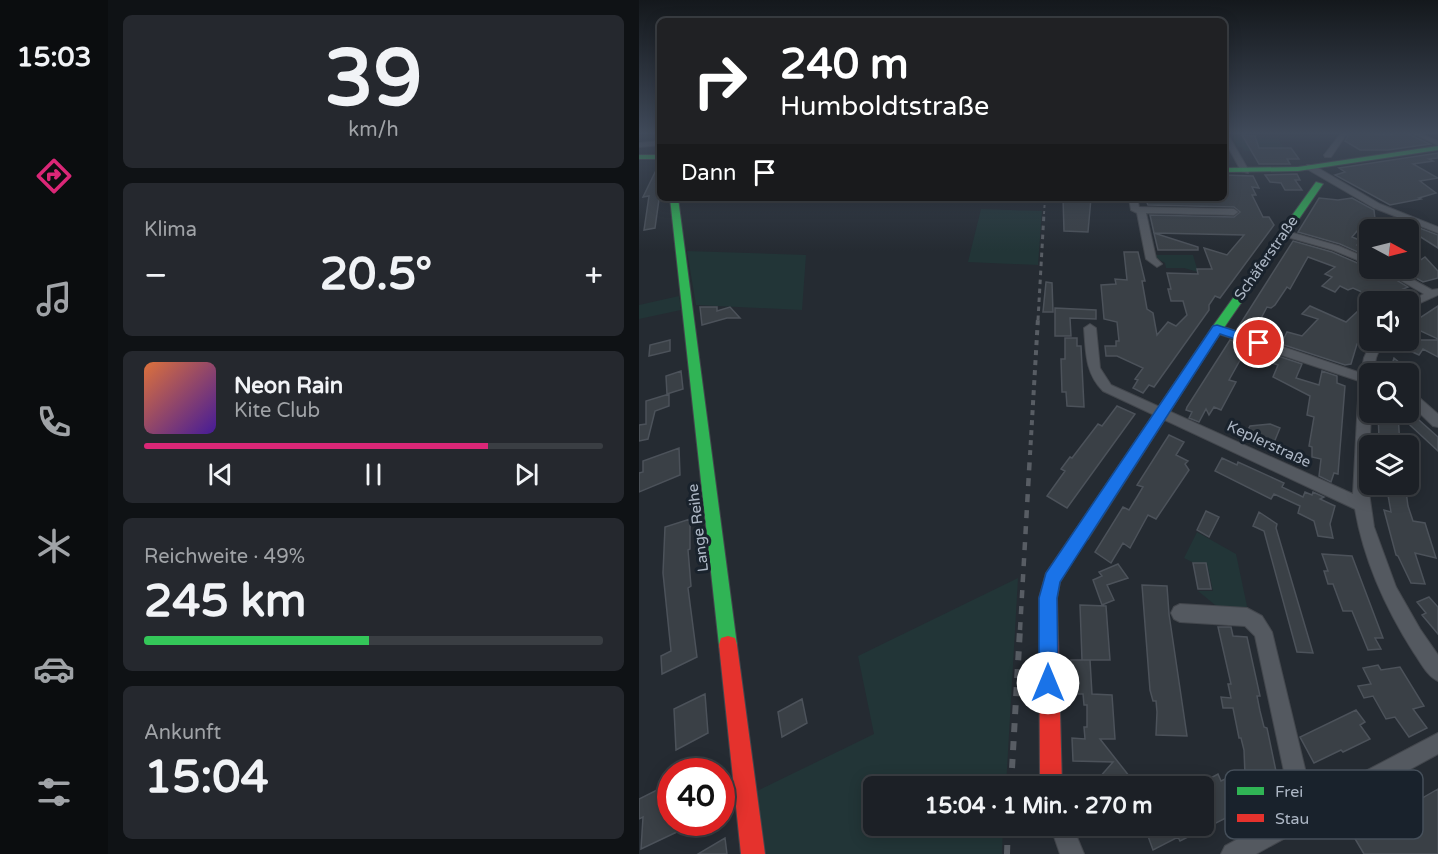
<!DOCTYPE html>
<html lang="de">
<head>
<meta charset="utf-8">
<style>
  :root { --surface:#1c2026; --page:#25282e; --text:#f1f3f6; --muted:#a0a3a7; --line:#3a3e43; --accent:#db2777 }
  body { margin:0; font-family:"Varela Round",sans-serif; background:var(--page); color:var(--text); height:100vh; display:flex; flex-direction:column; font-size:22px; white-space:nowrap }
  * { box-sizing:border-box; margin:0 }
  p { font-size:20px; color:var(--muted) }
  .icon { flex:none; width:33px; height:33px; fill:none; stroke:currentColor; stroke-width:2; stroke-linecap:round; stroke-linejoin:round }
  .map { position:relative; flex:1; overflow:hidden }
  .sheet { display:flex; flex-direction:column; gap:15px; padding:15px; background:#0f1215; width:531px }
  .sheet>* { flex:none }
  .banner { position:absolute; left:18px; top:18px; width:570px; height:183px; border-radius:9px; box-shadow:0 3px 15px #0003,0 0 0 2px var(--line); background:#202124; color:#fff; overflow:hidden }
  .needle { width:39px; rotate:97deg }
  .fabs { position:absolute; left:720px; top:219px; display:grid; gap:12px }
  .fabs a { display:grid; place-items:center; width:60px; height:60px; border-radius:9px; background:var(--surface); box-shadow:0 3px 15px #0003,0 0 0 2px var(--line); font-size:30px }
  .speed { position:absolute; left:18px; top:758px; display:flex; gap:12px; font-size:30px; font-weight:700; text-align:center }
  .speed>* { display:grid; place-content:center; width:78px; height:78px; border-radius:50%; background:var(--surface); box-shadow:0 3px 15px #0003,0 0 0 2px var(--line); line-height:1 }
  .speed .limit { border:9px solid #d22; background:#fff; color:#111 }
  .pin { position:absolute; display:grid; place-items:center; width:51px; height:51px; color:#fff; margin:-26px; border:3px solid #fff; border-radius:50%; box-shadow:0 2px 6px #0007 }
  .me { position:absolute; width:66px; margin:-33px; rotate:0deg; stroke-linejoin:round; filter:drop-shadow(0 0 4px #0008) }
  .turn { display:flex; align-items:center; gap:21px; height:126px; padding:0 24px; font-size:27px }
  .turn .icon { width:78px; height:78px; stroke-width:2.5 }
  .turn b { display:block; font-size:42px; line-height:51px }
  .then { display:flex; align-items:center; height:57px; padding:0 24px; background:#0003; gap:12px; font-size:22px }
  .big { font-size:45px; font-weight:700; line-height:1.1 }
  .sheet .card { flex:1; display:flex; flex-direction:column; justify-content:center; gap:9px; min-width:0; padding:0 21px; border-radius:9px; background:var(--page) }
  .sheet .dial { align-items:center; gap:0 }
  .dial b { font-size:78px; line-height:1 }
  .song { display:flex; align-items:center; gap:18px }
  .cover { width:72px; height:72px; border-radius:9px; background:linear-gradient(135deg,hsl(20 70% 55%),hsl(260 70% 35%)) }
  .played { height:6px; border-radius:3px; background:linear-gradient(90deg,var(--accent) 75%,var(--line) 75%) }
  .keys { display:flex; justify-content:space-around; direction:ltr }
  .heat { display:flex; justify-content:space-between; align-items:center; font-size:33px; direction:ltr }
  .charge { height:9px; border-radius:4px; background:linear-gradient(90deg,#34c759 49%,var(--line) 0) }
  .trip { position:absolute; left:224px; top:776px; width:351px; height:60px; border-radius:9px; background:var(--surface); box-shadow:0 3px 15px #0003,0 0 0 2px var(--line); font-weight:700; line-height:60px; text-align:center }
  main { display:flex; flex:1; min-height:0 }
  .dock { display:flex; flex-direction:column; width:108px; justify-content:space-around; align-items:center; background:#0b0d0f; color:var(--muted) }
  .dock .icon { width:42px; height:42px }
  .dock .selected { color:var(--accent) }
  .dock b { font-size:27px; color:var(--text) }
  .map>svg:first-child { display:block }
  .green { fill:#223537 }
  .building { fill:#3a4046; stroke:#4c525a; stroke-width:1.5 }
  .lines { fill:none; stroke-linecap:round; stroke-linejoin:round }
  .street-casing { stroke:#43474d; stroke-width:2 }
  .fast-casing { stroke:#43474d; stroke-width:2 }
  .jam-casing { stroke:#43474d; stroke-width:2 }
  .street { fill:#545960; fill-rule:evenodd }
  .fast { fill:#30b455; fill-rule:evenodd }
  .jam { fill:#e5322d; fill-rule:evenodd }
  .rail-far4 { stroke:#585d64; stroke-width:2; stroke-dasharray:3 3; stroke-linecap:butt }
  .rail-far3 { stroke:#585d64; stroke-width:3; stroke-dasharray:4.5 4.5; stroke-linecap:butt }
  .rail-far2 { stroke:#585d64; stroke-width:4; stroke-dasharray:5 5; stroke-linecap:butt }
  .rail-far1 { stroke:#585d64; stroke-width:4.5; stroke-dasharray:8 8; stroke-linecap:butt }
  .rail { stroke:#585d64; stroke-width:6; stroke-dasharray:9 9; stroke-linecap:butt }
  .route { fill:#1a73e8; stroke:#114b97; stroke-width:1.5 }
  .labels { text-anchor:middle; dominant-baseline:central; stroke-width:6; stroke-linejoin:round; paint-order:stroke }
  .street-label { font-size:15px; fill:#adb7c5; stroke:#19222c }
  .key { fill:#19222c; stroke:#454f5a; stroke-width:1.5 }
  .key-label { font-size:16px; fill:#adb7c5 }
</style>
</head>
<body>
<main>
<nav class="dock">
<b>15:03</b>
<svg class="icon selected" aria-label="directions" viewBox="0 0 24 24"><path d="M12 3l9 9-9 9-9-9zM9 14v-3h6M13 9l2 2-2 2"/></svg>
<svg class="icon" aria-label="music" viewBox="0 0 24 24"><path d="M9 18V5l10-2v13"/><circle cx="6" cy="18" r="3"/><circle cx="16" cy="16" r="3"/></svg>
<svg class="icon" aria-label="phone" viewBox="0 0 24 24"><path d="M5 4h4l2 5-3 2q2 4 5 5l2-3 5 2v4C11 20 4 13 5 4z"/></svg>
<svg class="icon" aria-label="climate" viewBox="0 0 24 24"><path d="M12 3v18M4 7l16 10M4 17L20 7"/></svg>
<svg class="icon" aria-label="car" viewBox="0 0 24 24"><path d="M5 17H2v-5l4-1 3-4h7l3 4 3 1v5h-3M9 17h6M6 11h13"/><circle cx="7" cy="17" r="2"/><circle cx="17" cy="17" r="2"/></svg>
<svg class="icon" aria-label="filters" viewBox="0 0 24 24"><path d="M4 7h16M4 17h16"/><circle cx="9" cy="7" r="2"/><circle cx="15" cy="17" r="2"/></svg>
</nav>
<section class="sheet">
<div class="card dial"><b>39</b><p>km/h</p></div>
<div class="card"><p>Klima</p>
<div class="heat"><a>−</a><b class="big">20.5°</b><a>+</a></div>
</div>
<div class="card">
<div class="song"><i class="cover"></i><div><b>Neon Rain</b><p>Kite Club</p></div></div>
<div class="played"></div>
<div class="keys"><svg class="icon" aria-label="previous" viewBox="0 0 24 24"><path d="M18 5L8 12l10 7zM5 5v14"/></svg><svg class="icon" aria-label="pause" viewBox="0 0 24 24"><path d="M8 5v14M16 5v14"/></svg><svg class="icon" aria-label="next" viewBox="0 0 24 24"><path d="M6 5l10 7-10 7zM19 5v14"/></svg></div>
</div>
<div class="card"><p>Reichweite · 49%</p><b class="big">245 km</b><div class="charge"></div></div>
<div class="card"><p>Ankunft</p><b class="big">15:04</b></div>
</section>
<div class="map">
<svg width="799" height="854" viewBox="0 0 799 854">
  <rect width="100%" height="100%" fill="#252b32"/>
  <path class="green" d="M593,137L639,139L645,148H639L641,152L606,151L603,147H599Z
    M342,209L403,211L399,265L329,262Z
    M48,251L167,255L163,310L57,305Z
    M515,255H554L559,272L545,268H527L526,263L517,258Z
    M40,296L42,310L0,319V305Z
    M558,532L597,554L609,611L581,609L559,591H574L568,564L555,563L545,558Z
    M379,578L367,786H234V825H364L363,854H127L118,791L235,734L219,656Z"/>
  <path class="building" d="M711,132L748,135L765,132L791,144L749,150H721L706,141Z
    M603,135L616,136L620,148H652L660,159H648L651,164H620Z
    M799,153V158L790,159L794,161L774,164L799,178L781,181L797,193L780,198L782,199L751,205L696,175L706,172L700,168Z
    M21,162V192L16,228L5,230L10,196L4,197Z
    M658,174L661,180H656L663,190H646L642,183L631,182L626,175Z
    M585,175L614,176L620,188L613,187L617,195H613L624,217H630L635,225L581,298L576,296L570,305V310L515,387L510,385L504,393L494,388L499,380L496,379L504,368L478,356H467L466,346H477V341H480L478,322L465,319L462,285L477,284L476,279L488,280L485,252H499L506,281H503L508,309L514,313L518,335L529,322L537,326L548,315L544,301H532L529,289H532L528,273L559,274L558,269H573L565,248L588,255L605,235L515,233L511,215L595,217L601,212L595,207L509,205L507,200L585,198Z
    M424,198H452L449,232L425,231Z
    M680,198L699,200L713,198L735,210L736,219L725,223L713,237L723,241L718,245L730,250V257L701,244L659,232Z
    M762,221L799,235V248L758,222Z
    M515,233L559,247V250H519Z
    M654,241L693,252L730,268H738L769,287L764,289L770,292L753,302H730V327L727,332L723,330L721,332L725,335L718,344L712,364L706,365L642,344L648,332L663,336L679,319L663,314L671,306L707,322L734,297L714,288L709,290L701,286L696,292L683,286L693,277L686,274L696,267L669,257L651,289L648,287L636,305L632,308L628,307L619,324L625,326L619,336L598,329Z
    M786,257L799,271V278L784,282L759,268H770Z
    M407,282L413,283L414,312H404Z
    M799,306V339L773,327L782,317Z
    M61,307H78V311L91,307L101,318H88L63,325Z
    M416,308L457,310V319L431,318L432,336H416Z
    M426,338H438V346H442L445,407L428,406L427,392H423L422,359H426Z
    M31,340V351L10,356L11,345Z
    M591,340L609,346L590,380L597,382L582,410L575,407L570,415L567,409L560,422L550,418L553,412L547,410L548,407Z
    M747,340H799V357L784,349L780,355Z
    M636,355L663,364L657,378L680,385L683,371L698,376V383L706,386L699,474L695,473L692,482L680,476L682,459L673,457V447L670,446L675,417L668,415L671,396L634,377L639,365L633,363Z
    M755,358L774,374H750Z
    M42,371L44,389L28,394L27,376Z
    M30,394V406L16,411L9,439L0,441V425L7,424V401Z
    M478,406L496,414L428,508L408,496L426,471L422,469L431,457L433,458L459,424L463,426Z
    M739,412H771L799,437V451L759,414L761,446H750L749,442L740,439Z
    M631,424L641,428L634,445L628,443L626,447L605,437L611,426Z
    M530,435L545,442L537,455L549,461L546,464L550,470L517,519L509,515L491,548L484,543L472,563L456,552L484,507L490,510L498,497L504,487L498,485Z
    M40,448L41,475L0,492V473L4,472V461Z
    M583,458L598,465L599,462L645,483L643,487L664,497L666,492L673,495L674,492L685,497L681,499L696,506L691,524L694,538L679,536L675,521L659,513L661,506L635,494L632,499L576,471Z
    M747,484H766L769,506L774,521L786,523L797,558L776,553L786,584L772,583L759,556L757,555L745,510L752,512Z
    M567,511L580,517L570,537L558,530Z
    M620,512L638,524L637,528L674,653L658,652L625,531L614,526Z
    M51,519V549L49,550L52,586L49,588L58,657L23,674L22,656L32,651L24,573L26,527Z
    M683,554L713,556L744,638H736L742,649L729,650L713,611H704L694,584H689L685,571H689Z
    M554,563H567L572,589H559Z
    M479,564L489,578L468,585L475,600L463,605L454,580L463,576L460,572Z
    M503,585L528,586L530,614L548,736L517,735L518,712L517,701H514L511,690Z
    M790,597L799,607V634L783,615L787,613L778,602Z
    M441,605L467,606L471,660H443Z
    M579,627H592L594,636L608,637L621,696H618L621,711L625,727L628,728L638,776L606,775L605,750L602,738H600L594,708H584L582,697L592,698L589,684H592Z
    M432,660H451L453,694L473,695L476,739H461L498,786H453L474,762L434,761L433,738L446,739L445,727H448V705H445L444,694H432Z
    M739,665L742,670L761,667L785,706L774,709L788,728L770,737L756,717L747,719L734,696L725,698L719,686L732,684L724,668Z
    M66,694L69,733L37,750L35,709Z
    M163,699L168,723L143,737L139,712Z
    M717,710L726,722L721,725L731,739L704,752L702,750L675,763L661,737Z
    M579,774L582,781L597,774L611,801L595,808L597,813L541,841L539,837L514,850L505,825H564V782Z
    M32,783V822H59L2,849L4,817L0,819V799Z
    M799,789V854H725L715,837Z
    M86,838L88,854H59Z"/>
  <g class="lines">
    <g class="street-casing">
      <path id="street" d="M585,132L588,133L610,171L609,173L602,171L585,139Z
        M703,132H709L692,157H686L685,155Z
        M770,132H778L799,141V145Z
        M21,141V145L0,147V143Z
        M668,165H674L741,204L799,227V233L735,208L668,169Z
        M490,198H498L500,207L595,209L599,212L595,215L507,213L517,258L523,264L518,267L507,259L498,213L492,210Z
        M644,230L700,246L730,259V265L694,250L641,235L640,233Z
        M740,268H753L793,290L799,289V295L770,308L769,302L785,294Z
        M451,324L457,328L461,368L472,385L714,494L720,381L574,332L572,329L574,326H582L722,373L725,358L733,340H744L737,358L734,374H730L732,412L729,486L735,527L757,587L781,629L799,655V681C788,676 782,663 775,653C747,609 725,561 716,509L464,391C446,373 447,352 445,328Z
        M770,391L775,393L799,414V427L794,426L770,403Z
        M541,604L608,608L623,616L633,632L667,773L679,796L799,733V754L617,854H582L586,846L660,806L646,776L616,636L606,626L541,622L535,619L532,613L535,607Z
        M411,825H433L445,854H421Z"/>
    </g>
    <g class="fast-casing">
      <path id="fast" d="M799,146V150L659,171L585,172V168L659,167Z
        M0,155H21V159H0Z
        M677,182L684,184L582,332L449,539L443,541L437,539L435,534L437,529L574,326Z
        M31,198H39L98,645L96,652L89,654L82,652L80,645Z"/>
    </g>
    <g class="jam-casing">
      <path id="jam" d="M443,527L449,529L451,534L421,582L418,598L423,786H401L400,598L407,573L437,529Z
        M89,636L96,638L98,645L126,854H102L80,645L82,638Z"/>
    </g>
    <use href="#street" class="street"/>
    <use href="#fast" class="fast"/>
    <use href="#jam" class="jam"/>
    <path class="rail-far4" d="M405,214L406,198"/>
    <path class="rail-far3" d="M399,320L405,213"/>
    <path class="rail-far2" d="M391,455L399,318"/>
    <path class="rail-far1" d="M381,630L391,454"/>
    <path class="rail" d="M372,786L381,629
      M368,854L369,825"/>
  </g>
  <linearGradient id="sky" x2="0" y2="1"><stop stop-color="#14181c"/><stop offset="0.53" stop-color="#404a5a"/><stop offset="1" stop-color="#404a5a" stop-opacity="0"/></linearGradient>
  <rect width="799" height="251" fill="url(#sky)"/>
  <path class="route" d="M578,325L625,340L626,343L620,347L581,334L421,582L418,598L419,683L416,690L409,693L402,690L400,683V598L407,573L574,326Z"/>
  <g class="labels">
    <g class="street-label">
      <text transform="translate(627 258) rotate(-55)">Schäferstraße</text>
      <text transform="translate(630 444) rotate(25)">Keplerstraße</text>
      <text transform="translate(59 528) rotate(-97)">Lange Reihe</text>
    </g>
  </g>
  <rect x="586" y="770" width="198" height="69" rx="9" class="key"/>
  <rect x="598" y="787" width="27" height="8" fill="#30b455"/>
  <rect x="598" y="814" width="27" height="8" fill="#e5322d"/>
  <g class="key-label">
    <text x="636" y="797">Frei</text>
    <text x="636" y="824">Stau</text>
  </g>
</svg>
<div class="fabs">
<a><svg class="needle" viewBox="-14 -14 28 28"><path d="M0-13l5 13h-10z" fill="#e53935"/><path d="M0 13l5-13h-10z" fill="#a0a3a7"/></svg></a>
<a><svg class="icon" aria-label="sound" viewBox="0 0 24 24"><path d="M4 9h4l5-4v14l-5-4H4zM17 9q2 3 0 6"/></svg></a>
<a><svg class="icon" aria-label="search" viewBox="0 0 24 24"><circle cx="10" cy="10" r="6"/><path d="M15 15l6 6"/></svg></a>
<a><svg class="icon" aria-label="layers" viewBox="0 0 24 24"><path d="M12 4l9 5-9 5-9-5zM3 14l9 5 9-5"/></svg></a>
</div>
<div class="speed"><div class="limit">40</div></div>
<div class="pin" style="left:620px;top:343px;background:#d93025"><svg class="icon" aria-label="arrive" viewBox="0 0 24 24"><path d="M6 21V4h12l-3 4 3 4H6"/></svg></div>
<svg class="me" style="left:409px;top:683px" viewBox="-20 -20 40 40"><circle r="19" fill="#fff"/><path d="M0-13L10 11 0 6-10 11z" fill="#1a73e8"/></svg>
<div class="trip">15:04 · 1 Min. · 270 m</div>
<div class="banner">
<div class="turn"><svg class="icon" aria-label="right" viewBox="0 0 24 24"><path d="M7 20v-9h11M14 6l5 5-5 5"/></svg><div><b>240 m</b>Humboldtstraße</div></div>
<div class="then">Dann<svg class="icon" aria-label="arrive" viewBox="0 0 24 24"><path d="M6 21V4h12l-3 4 3 4H6"/></svg></div>
</div>
</div>
</main>
</body>
</html>
